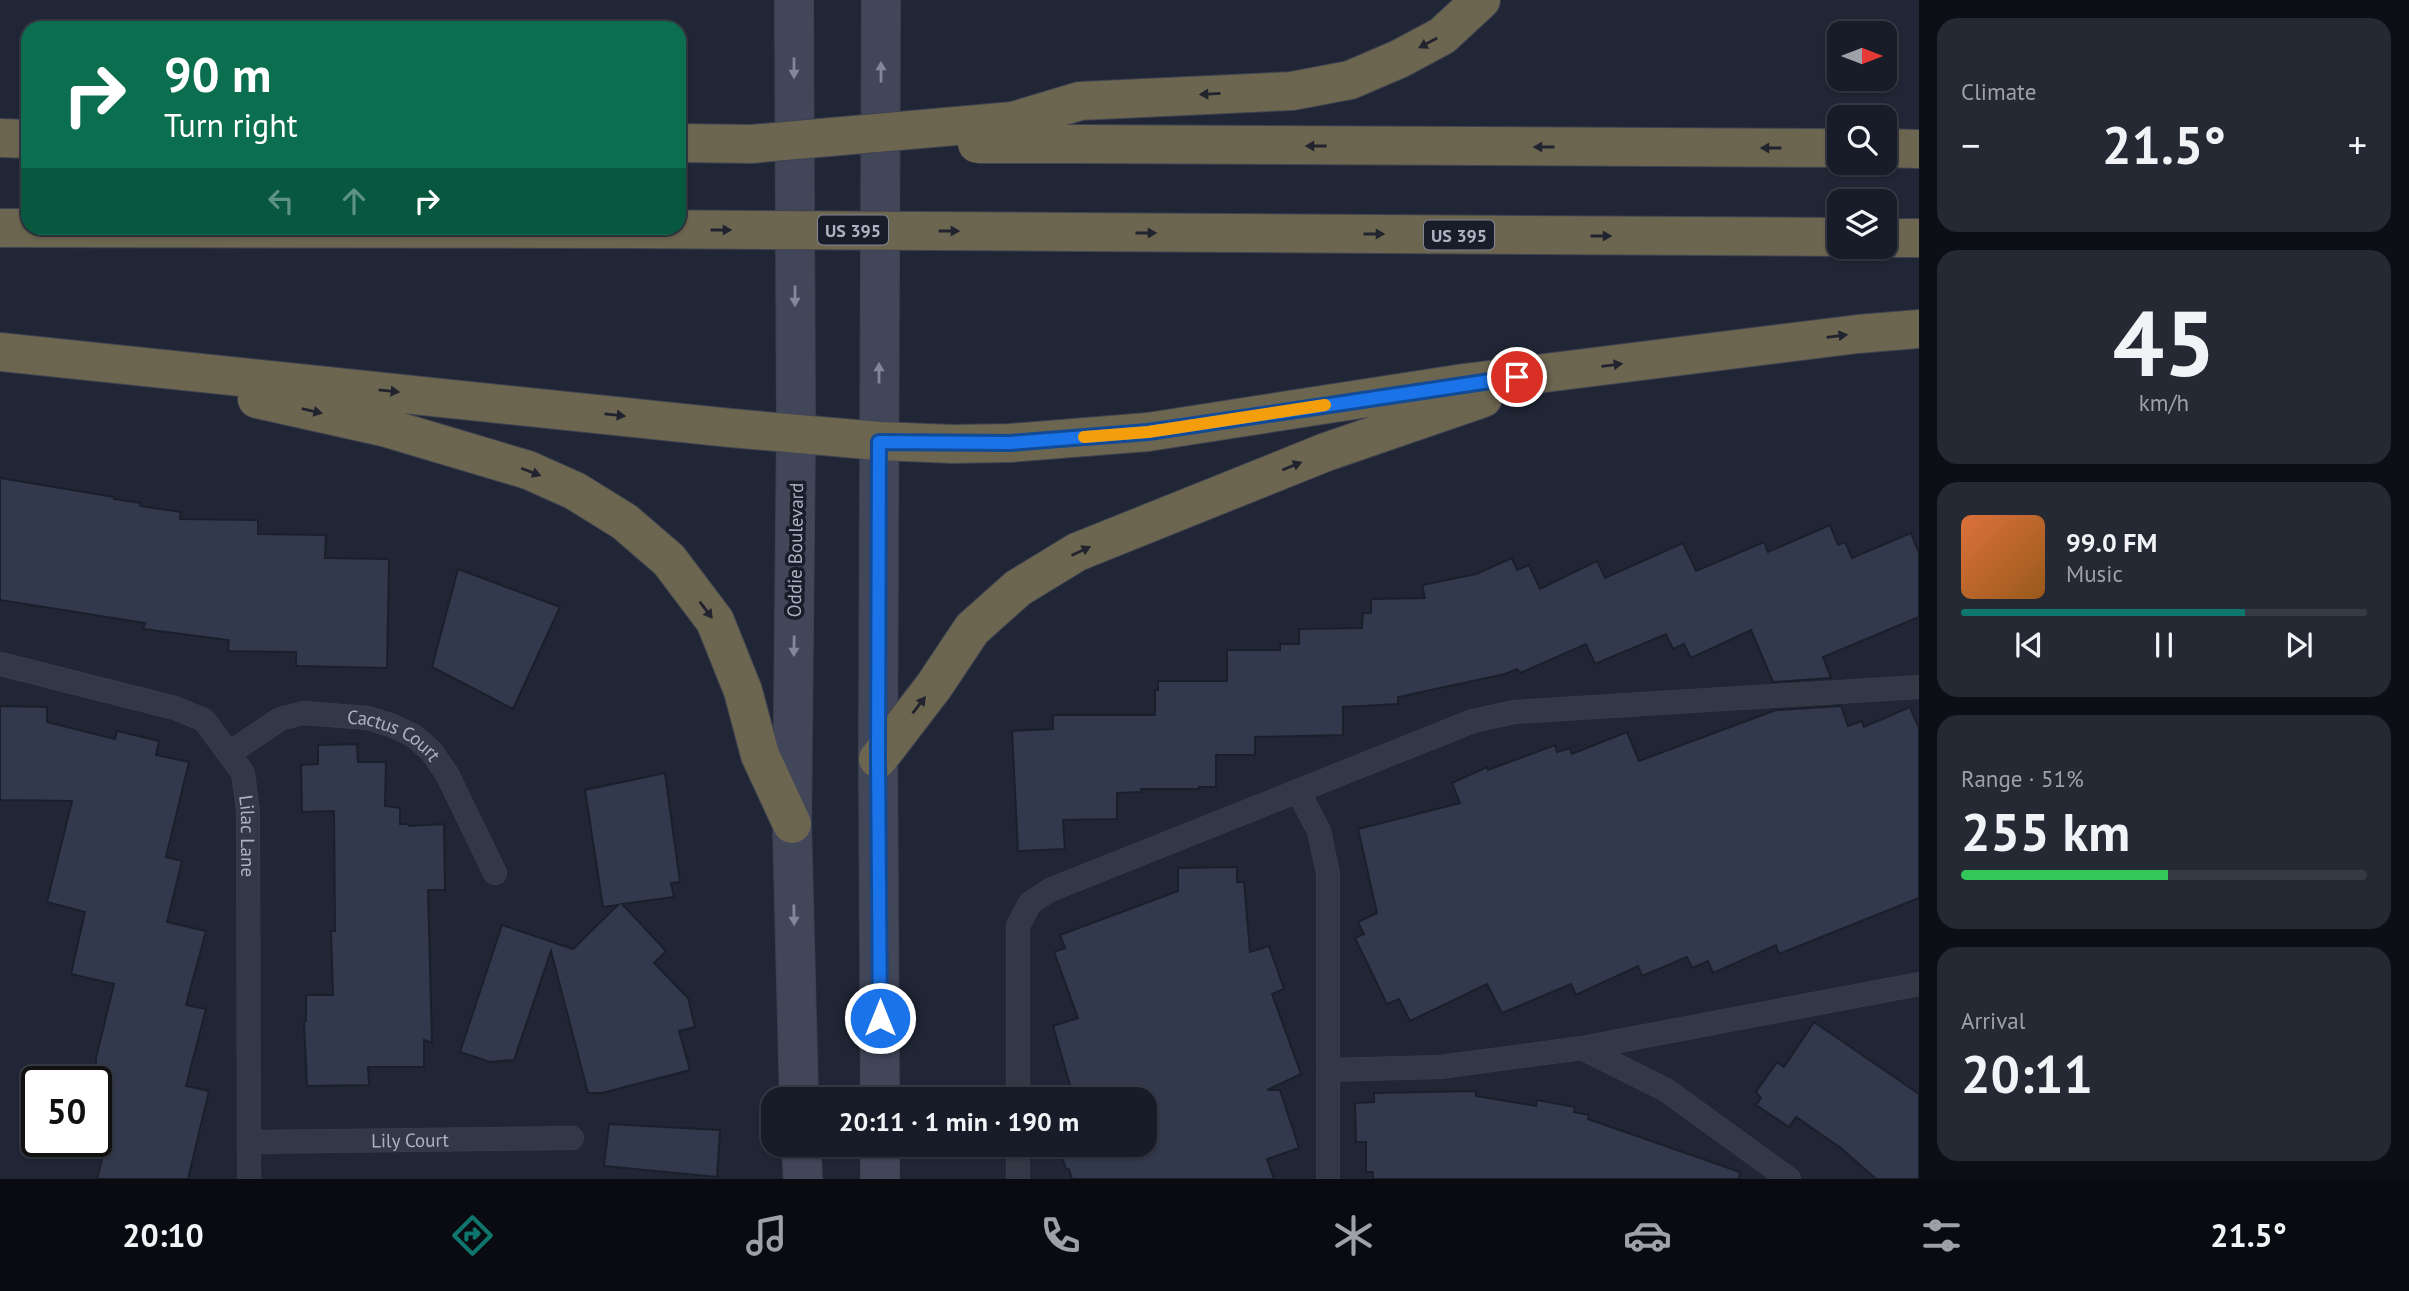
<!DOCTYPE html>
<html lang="en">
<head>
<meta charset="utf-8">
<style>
  :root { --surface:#181c28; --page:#252934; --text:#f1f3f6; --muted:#9fa1a8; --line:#363a45; --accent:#0f766e }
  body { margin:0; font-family:"PT Sans",sans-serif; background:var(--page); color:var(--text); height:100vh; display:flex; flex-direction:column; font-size:26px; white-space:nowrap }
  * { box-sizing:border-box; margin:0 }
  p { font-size:23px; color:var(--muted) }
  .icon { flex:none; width:38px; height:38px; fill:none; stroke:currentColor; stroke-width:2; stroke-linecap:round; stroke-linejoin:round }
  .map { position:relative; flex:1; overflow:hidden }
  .sheet { display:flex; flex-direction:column; gap:18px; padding:18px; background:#0d0f16; width:490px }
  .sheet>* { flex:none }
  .banner { position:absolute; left:21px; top:21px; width:665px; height:214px; border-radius:21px; box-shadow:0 2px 5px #0004,0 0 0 2px var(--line); background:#0b6e4f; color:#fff; overflow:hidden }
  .needle { width:46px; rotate:90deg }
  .controls { position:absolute; left:1827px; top:21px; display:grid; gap:14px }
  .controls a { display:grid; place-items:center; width:70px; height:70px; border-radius:14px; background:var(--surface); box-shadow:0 2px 5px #0004,0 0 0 2px var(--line); font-size:35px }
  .speed { position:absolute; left:21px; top:1066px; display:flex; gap:14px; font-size:35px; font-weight:700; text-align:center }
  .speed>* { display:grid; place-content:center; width:91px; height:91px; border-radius:50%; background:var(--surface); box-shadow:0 2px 5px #0004,0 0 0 2px var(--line); line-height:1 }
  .speed .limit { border:4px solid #111; border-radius:10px; background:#fff; color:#111 }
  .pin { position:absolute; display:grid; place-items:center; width:60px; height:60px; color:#fff; margin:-30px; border:4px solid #fff; border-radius:50%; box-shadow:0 2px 7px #0007 }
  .me { position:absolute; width:77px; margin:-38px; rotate:0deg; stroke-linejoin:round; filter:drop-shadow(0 0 5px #0008) }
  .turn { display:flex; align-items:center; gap:24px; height:147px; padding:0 28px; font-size:32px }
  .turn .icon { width:91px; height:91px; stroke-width:2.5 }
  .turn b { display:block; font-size:49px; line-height:60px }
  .lanes { display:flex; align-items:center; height:66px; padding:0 28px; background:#0003; justify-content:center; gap:35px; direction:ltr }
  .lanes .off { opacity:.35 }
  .big { font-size:52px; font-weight:800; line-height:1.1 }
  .sheet .tile { flex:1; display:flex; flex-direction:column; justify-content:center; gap:10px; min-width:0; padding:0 24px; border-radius:21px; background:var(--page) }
  .sheet .dial { align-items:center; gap:0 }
  .dial b { font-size:91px; line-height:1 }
  .song { display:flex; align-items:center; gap:21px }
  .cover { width:84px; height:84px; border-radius:10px; background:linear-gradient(135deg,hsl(20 70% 55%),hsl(30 70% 35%)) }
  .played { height:7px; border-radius:4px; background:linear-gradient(90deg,var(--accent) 70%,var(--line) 70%) }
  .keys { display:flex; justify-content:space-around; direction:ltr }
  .heat { display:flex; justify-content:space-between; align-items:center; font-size:38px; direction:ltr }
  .charge { height:10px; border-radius:5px; background:linear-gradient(90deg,#34c759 51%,var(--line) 0) }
  .trip { position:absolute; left:761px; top:1087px; width:396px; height:70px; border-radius:21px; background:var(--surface); box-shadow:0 2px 5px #0004,0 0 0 2px var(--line); font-weight:800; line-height:70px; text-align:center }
  .tab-bar { display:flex; height:112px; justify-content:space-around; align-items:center; background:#0a0b10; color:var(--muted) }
  .tab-bar .icon { width:49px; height:49px }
  .tab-bar .current { color:var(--accent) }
  .tab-bar b { font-size:32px; color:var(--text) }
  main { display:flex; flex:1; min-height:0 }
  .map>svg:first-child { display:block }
  .building { fill:#32394c; stroke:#1b1f2c; stroke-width:2 }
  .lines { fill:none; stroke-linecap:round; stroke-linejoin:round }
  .lane-casing { stroke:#3d414f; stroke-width:24 }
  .secondary-casing { stroke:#3d414f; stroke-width:40 }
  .highway-casing { stroke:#3e4250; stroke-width:40 }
  .lane { stroke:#333846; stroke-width:23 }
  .secondary { stroke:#414659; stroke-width:38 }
  .highway { stroke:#6c6550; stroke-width:38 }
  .highway-bridge-casing { stroke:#3e4250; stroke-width:40; stroke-linecap:butt }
  .highway-bridge { stroke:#6c6550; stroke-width:38 }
  .oneway { fill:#21242e }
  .oneway2 { fill:#828799 }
  .route-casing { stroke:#114b97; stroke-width:18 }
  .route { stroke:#1a73e8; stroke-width:12 }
  .slow { stroke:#f59e0b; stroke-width:12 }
  .labels { text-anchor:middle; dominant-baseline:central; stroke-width:7; stroke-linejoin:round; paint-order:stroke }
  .shield { fill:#191d2a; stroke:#818595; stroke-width:2 }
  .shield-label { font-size:18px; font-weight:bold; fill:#adb2c3 }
  .street-label { font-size:19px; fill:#adb2c3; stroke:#191d2a }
</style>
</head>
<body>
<main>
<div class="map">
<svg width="1919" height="1179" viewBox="0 0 1919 1179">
  <rect width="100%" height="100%" fill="#202635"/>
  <path class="building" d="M0,478L114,497V499L141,503L140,506L181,512L180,519L258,520V534L326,535L325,558L389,559L387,668L296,666V652L228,651L229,640L143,629L145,623L0,600Z
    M1830,525L1838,545L1845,542L1852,558L1911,533L1919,553V617L1823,657L1831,678L1773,682L1751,630L1691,658L1684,644L1673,649L1666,634L1595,664L1586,644L1520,673L1517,669L1505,674L1398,697V704L1343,707V735L1255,737V755H1216V787H1199V789H1141V792L1117,793V819L1063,820L1065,849L1018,851L1012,731L1053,729V715H1155V690H1158V681H1227V650H1280V644H1299V629L1362,628L1363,613H1371V599L1425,598L1422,585L1476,574L1512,558L1517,570L1529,565L1540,589L1597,561L1605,578L1683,543L1696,571L1764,542L1768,552Z
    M458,569L560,607L513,709L432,667Z
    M0,706L47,707V722L115,739L117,731L159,741L156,755L189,762L166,857L182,861L167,922L206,931L186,1005L206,1009L186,1086L209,1091L188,1179H97L113,1116L96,1112V1058L114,984L71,974L85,912L47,902L72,801L0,800Z
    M1841,706L1848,726L1862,721L1864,727L1910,707L1919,728V898L1779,954L1776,945L1713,973L1708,961L1692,968L1687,957L1642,976L1638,966L1576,995L1571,984L1502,1013L1487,984L1410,1021L1399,999L1387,1004L1355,938L1364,934L1358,922L1377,913L1358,829L1460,803L1452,783L1487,767L1488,770L1555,745L1557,752L1570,748L1572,754L1627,732L1639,761L1776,710Z
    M357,744L358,762H386L385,806L400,808V824H408L409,826L444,824L445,890H428L432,1043L424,1040V1067H368L369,1085L307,1086L304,1022L306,1021V995H333L331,931H335L334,811L302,812L301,765L318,764V745Z
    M665,773L680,882L671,883L674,897L622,904L666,951L654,963L688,998L695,1027L679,1031L690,1070L602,1093H588L551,951L514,1060L490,1062L460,1052L502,925L573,949L618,905L603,907L585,790Z
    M1237,867V882H1244L1250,952L1269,946L1284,989L1272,994L1301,1074L1267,1090H1280L1299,1148L1267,1159L1274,1179H1072L1069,1169H1066L1058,1144H1144V1099H1074L1053,1026L1078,1018L1054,952L1065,948L1060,935L1178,891V868Z
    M1814,1022L1919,1094V1179H1876L1841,1148L1796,1117L1789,1127L1756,1105L1761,1098L1756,1092L1777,1062L1784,1067Z
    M1476,1091V1096L1536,1106L1537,1100L1575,1107L1574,1112L1589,1115L1588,1119L1740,1172L1739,1179H1373V1172H1366V1142H1356L1355,1103L1374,1102V1093Z
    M609,1124L720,1130L717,1177L604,1166Z"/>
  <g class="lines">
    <g class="lane-casing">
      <g id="lane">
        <path id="s1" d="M0,664L175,708L204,720L243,773L248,811L249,1179"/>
        <path id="s2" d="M230,753L280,719L303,713L368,718L393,726L414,736L431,751L447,774L495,873"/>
        <path d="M1299,793L1319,831L1328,873V1179"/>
        <path d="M1582,1048L1666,1090L1789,1179"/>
        <path d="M1328,1070L1440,1067L1582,1048L1919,984"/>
        <path d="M1018,1099V926L1030,903L1050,890L1473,721L1514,712L1919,687"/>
        <path id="s3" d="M249,1142L572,1138"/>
        <path d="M1018,1144V1179"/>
      </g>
    </g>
    <g class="secondary-casing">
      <path id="secondary" d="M794,0L796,433L792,824L799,1099
        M880,1099L878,759L881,0
        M801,1144L803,1179
        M880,1144V1179"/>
    </g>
    <g class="highway-casing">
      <path id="highway" d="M1080,101L1292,91L1350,80L1399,59L1442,36L1481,0
        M0,138L28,139
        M679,143L751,144
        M1080,144L1839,148
        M1885,148L1919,149
        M0,228L629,229
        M1078,232L1839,237
        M1885,238H1919
        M0,352L731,428L879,441L953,444L1010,443L1148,432L1464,383L1858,334L1919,329
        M257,399L387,428L528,470L575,491L625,522L669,560L715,621L743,691L760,755L792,824
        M878,759L934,686L972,629L1018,588L1077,552L1326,452L1483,398"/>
    </g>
    <use href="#lane" class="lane"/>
    <use href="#secondary" class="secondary"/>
    <use href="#highway" class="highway"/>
    <g class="highway-bridge-casing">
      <path id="highway-bridge" d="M751,144L1013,121L1080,101
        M977,144H1080
        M629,229L1078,232"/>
    </g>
    <use href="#highway-bridge" class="highway-bridge"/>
  </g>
  <defs><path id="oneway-solid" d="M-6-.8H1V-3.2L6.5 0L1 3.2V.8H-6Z" transform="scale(1.75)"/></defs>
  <g class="oneway">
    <use href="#oneway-solid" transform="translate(1428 43) rotate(152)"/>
    <use href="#oneway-solid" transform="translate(1210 94) rotate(177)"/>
    <use href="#oneway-solid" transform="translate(1316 146) rotate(-180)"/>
    <use href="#oneway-solid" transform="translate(1544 147) rotate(-180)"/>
    <use href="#oneway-solid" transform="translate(1771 148) rotate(-180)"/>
    <use href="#oneway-solid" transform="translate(721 230)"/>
    <use href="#oneway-solid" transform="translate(949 231)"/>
    <use href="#oneway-solid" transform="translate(1146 233)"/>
    <use href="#oneway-solid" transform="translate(1374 234)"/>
    <use href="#oneway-solid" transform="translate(1601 236)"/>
    <use href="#oneway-solid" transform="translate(1837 336) rotate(-7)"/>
    <use href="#oneway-solid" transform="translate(1612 365) rotate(-7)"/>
    <use href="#oneway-solid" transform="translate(389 391) rotate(6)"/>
    <use href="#oneway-solid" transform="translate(312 411) rotate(13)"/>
    <use href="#oneway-solid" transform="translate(615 415) rotate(6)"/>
    <use href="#oneway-solid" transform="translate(1292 466) rotate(-22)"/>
    <use href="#oneway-solid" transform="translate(531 472) rotate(21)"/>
    <use href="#oneway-solid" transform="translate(1081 551) rotate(-25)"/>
    <use href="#oneway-solid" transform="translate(706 610) rotate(53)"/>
    <use href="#oneway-solid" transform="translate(919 705) rotate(-52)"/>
  </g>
  <g class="oneway2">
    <use href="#oneway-solid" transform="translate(794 68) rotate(90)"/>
    <use href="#oneway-solid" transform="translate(881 72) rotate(-90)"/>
    <use href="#oneway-solid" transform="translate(795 296) rotate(90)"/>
    <use href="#oneway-solid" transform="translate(879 373) rotate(-90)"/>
    <use href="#oneway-solid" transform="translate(794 646) rotate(91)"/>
    <use href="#oneway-solid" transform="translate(794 915) rotate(89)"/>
  </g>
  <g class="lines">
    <g class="route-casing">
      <path id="route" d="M880,1018L878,759L879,442L1010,443L1148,432L1517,377"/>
    </g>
    <use href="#route" class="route"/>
    <path class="slow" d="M1084,437L1148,432L1325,405"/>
  </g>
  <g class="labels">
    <g class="shield">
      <rect x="818" y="215.5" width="70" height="29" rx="5"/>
      <rect x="1424" y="220.5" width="70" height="29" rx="5"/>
    </g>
    <g class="shield-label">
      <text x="853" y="230">US 395</text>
      <text x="1459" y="235">US 395</text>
    </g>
    <g class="street-label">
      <text transform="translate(795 550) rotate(-89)">Oddie Boulevard</text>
      <text stroke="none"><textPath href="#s2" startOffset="180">Cactus Court</textPath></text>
      <text stroke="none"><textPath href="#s1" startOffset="341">Lilac Lane</textPath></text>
      <text stroke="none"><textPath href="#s3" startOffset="161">Lily Court</textPath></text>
    </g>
  </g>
</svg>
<div class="controls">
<a><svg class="needle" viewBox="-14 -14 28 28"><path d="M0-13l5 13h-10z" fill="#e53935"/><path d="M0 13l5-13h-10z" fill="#9fa1a8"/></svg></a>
<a><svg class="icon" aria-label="search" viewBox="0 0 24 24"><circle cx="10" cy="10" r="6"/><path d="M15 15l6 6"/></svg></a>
<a><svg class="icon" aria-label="layers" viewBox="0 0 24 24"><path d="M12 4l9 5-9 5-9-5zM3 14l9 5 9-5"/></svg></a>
</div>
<div class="speed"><div class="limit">50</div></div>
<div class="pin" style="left:1517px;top:377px;background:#d93025"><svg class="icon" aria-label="arrive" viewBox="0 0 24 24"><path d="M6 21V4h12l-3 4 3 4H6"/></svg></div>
<svg class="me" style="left:880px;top:1018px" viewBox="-20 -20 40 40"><circle r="17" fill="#1a73e8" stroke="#fff" stroke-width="3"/><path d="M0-11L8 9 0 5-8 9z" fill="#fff"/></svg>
<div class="trip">20:11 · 1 min · 190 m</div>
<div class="banner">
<div class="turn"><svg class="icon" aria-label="right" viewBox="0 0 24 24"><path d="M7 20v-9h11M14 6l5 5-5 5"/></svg><div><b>90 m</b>Turn right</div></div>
<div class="lanes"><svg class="icon off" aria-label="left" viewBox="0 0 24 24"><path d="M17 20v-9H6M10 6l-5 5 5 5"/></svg><svg class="icon off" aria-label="ahead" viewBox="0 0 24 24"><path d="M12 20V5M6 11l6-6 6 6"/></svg><svg class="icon" aria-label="right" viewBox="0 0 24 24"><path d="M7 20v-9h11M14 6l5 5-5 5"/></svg></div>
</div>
</div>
<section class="sheet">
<div class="tile"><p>Climate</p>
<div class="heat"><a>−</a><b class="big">21.5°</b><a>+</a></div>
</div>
<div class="tile dial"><b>45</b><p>km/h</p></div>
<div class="tile">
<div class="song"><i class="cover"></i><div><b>99.0 FM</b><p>Music</p></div></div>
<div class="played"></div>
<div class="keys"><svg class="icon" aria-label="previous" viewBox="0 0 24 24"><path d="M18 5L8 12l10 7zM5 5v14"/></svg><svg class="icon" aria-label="pause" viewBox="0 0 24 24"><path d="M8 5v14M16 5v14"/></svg><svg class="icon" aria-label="next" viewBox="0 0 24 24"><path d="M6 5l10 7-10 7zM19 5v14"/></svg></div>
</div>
<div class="tile"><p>Range · 51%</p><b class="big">255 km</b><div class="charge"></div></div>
<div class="tile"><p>Arrival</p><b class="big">20:11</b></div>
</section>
</main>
<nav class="tab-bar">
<b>20:10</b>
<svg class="icon current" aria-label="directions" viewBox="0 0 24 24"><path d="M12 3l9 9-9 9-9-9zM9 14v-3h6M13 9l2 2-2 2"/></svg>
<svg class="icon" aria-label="music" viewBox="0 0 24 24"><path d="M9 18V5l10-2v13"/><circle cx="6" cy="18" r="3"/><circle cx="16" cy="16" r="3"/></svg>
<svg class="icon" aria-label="phone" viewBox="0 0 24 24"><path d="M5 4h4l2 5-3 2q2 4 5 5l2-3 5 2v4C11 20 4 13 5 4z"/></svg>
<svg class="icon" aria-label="climate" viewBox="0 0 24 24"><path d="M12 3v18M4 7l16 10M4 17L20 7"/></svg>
<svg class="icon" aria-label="car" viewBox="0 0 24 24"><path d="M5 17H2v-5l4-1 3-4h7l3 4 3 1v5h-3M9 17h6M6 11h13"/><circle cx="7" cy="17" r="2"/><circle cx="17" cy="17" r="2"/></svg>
<svg class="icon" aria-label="filters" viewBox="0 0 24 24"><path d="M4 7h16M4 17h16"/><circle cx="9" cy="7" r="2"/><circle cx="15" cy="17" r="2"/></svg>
<b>21.5°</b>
</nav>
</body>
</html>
